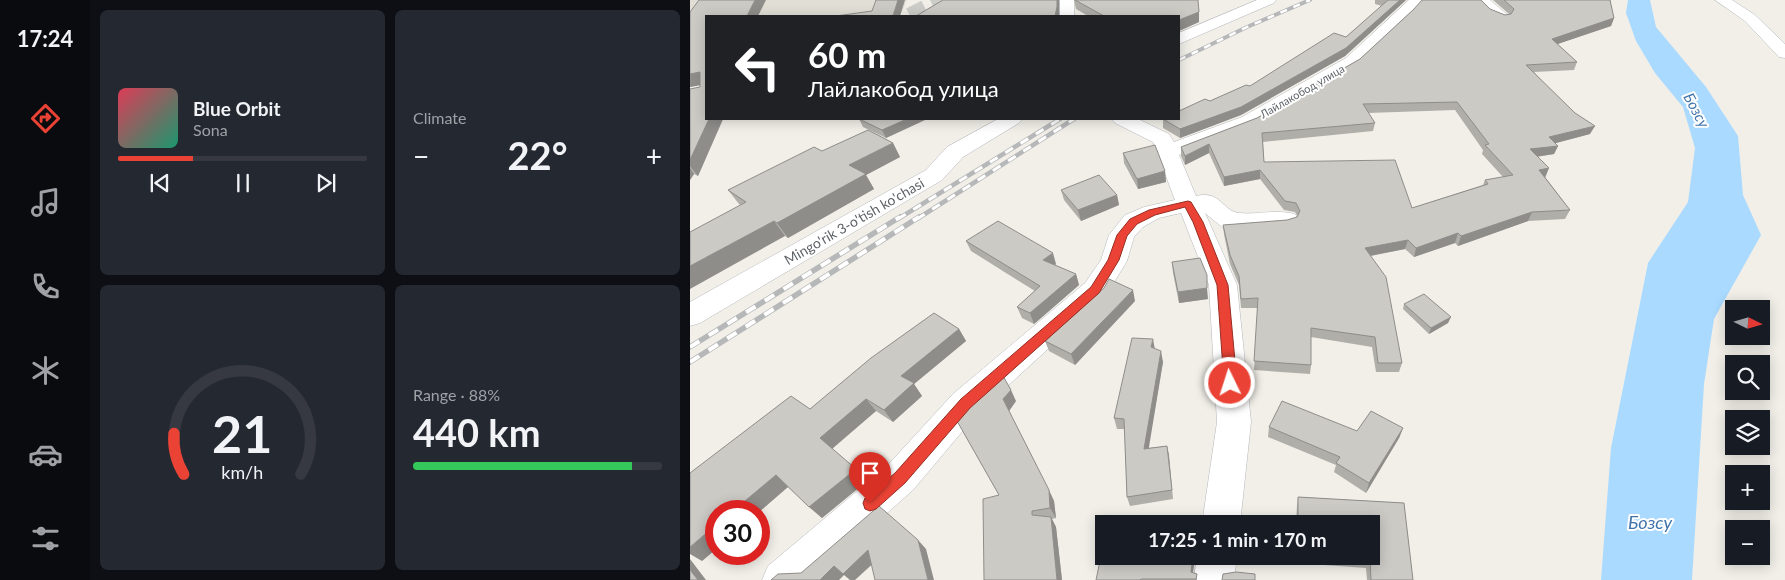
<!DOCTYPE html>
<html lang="en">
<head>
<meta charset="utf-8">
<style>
  :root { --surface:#171b24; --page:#242831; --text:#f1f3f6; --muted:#9ea1a6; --line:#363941; --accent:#ea4335 }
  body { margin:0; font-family:Lato,sans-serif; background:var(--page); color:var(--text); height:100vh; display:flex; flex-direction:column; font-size:19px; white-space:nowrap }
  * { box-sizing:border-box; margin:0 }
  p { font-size:16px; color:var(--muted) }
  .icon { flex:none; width:28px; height:28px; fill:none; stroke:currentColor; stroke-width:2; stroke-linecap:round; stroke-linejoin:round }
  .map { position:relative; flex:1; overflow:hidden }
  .side { display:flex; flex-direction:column; gap:10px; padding:10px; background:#0d0f14; width:600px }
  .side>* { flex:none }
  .banner { position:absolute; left:15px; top:15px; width:475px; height:105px; border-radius:0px; box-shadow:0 2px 12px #0003; background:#202124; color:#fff; overflow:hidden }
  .needle { width:32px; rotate:95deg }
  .controls { position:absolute; left:1035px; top:300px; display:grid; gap:10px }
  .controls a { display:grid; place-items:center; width:45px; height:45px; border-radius:0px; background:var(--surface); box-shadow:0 2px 12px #0003; font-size:25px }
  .speed { position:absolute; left:15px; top:500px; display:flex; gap:10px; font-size:25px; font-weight:700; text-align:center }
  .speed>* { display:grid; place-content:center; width:65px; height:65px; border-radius:50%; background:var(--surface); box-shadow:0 2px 12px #0003; line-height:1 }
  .speed .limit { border:8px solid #d22; background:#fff; color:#111 }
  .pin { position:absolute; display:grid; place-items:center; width:42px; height:42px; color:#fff; margin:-51px -21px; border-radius:50% 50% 50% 0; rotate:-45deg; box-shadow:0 0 5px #0007 }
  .pin .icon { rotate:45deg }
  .me { position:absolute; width:55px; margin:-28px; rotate:356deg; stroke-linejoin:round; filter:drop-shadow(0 0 4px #0008) }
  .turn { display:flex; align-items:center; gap:18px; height:105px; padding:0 20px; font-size:22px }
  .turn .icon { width:65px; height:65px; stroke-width:2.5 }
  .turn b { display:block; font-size:35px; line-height:42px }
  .big { font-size:38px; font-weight:700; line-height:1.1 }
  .side .widget { flex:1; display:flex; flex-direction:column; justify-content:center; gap:8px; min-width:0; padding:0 18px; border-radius:8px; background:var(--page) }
  .side .dial { align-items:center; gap:0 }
  .dial svg { height:130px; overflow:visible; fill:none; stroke:var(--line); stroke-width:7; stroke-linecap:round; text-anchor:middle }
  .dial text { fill:var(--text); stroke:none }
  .song { display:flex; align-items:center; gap:15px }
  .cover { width:60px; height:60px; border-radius:8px; background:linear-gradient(135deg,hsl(350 70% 55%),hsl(160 70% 35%)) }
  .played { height:5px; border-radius:2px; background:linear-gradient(90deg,var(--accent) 30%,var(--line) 30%) }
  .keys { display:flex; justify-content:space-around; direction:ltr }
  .heat { display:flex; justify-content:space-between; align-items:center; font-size:28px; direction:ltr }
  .charge { height:8px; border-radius:4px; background:linear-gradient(90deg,#34c759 88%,var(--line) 0) }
  .side .tiles { flex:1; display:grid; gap:10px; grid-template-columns:repeat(2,1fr) }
  .trip { position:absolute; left:405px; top:515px; width:285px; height:50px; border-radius:0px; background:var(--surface); box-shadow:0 2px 12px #0003; font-weight:700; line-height:50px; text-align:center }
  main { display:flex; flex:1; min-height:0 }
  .dock { display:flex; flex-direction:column; width:90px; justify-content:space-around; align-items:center; background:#090b0e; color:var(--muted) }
  .dock .icon { width:35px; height:35px }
  .dock .current { color:var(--accent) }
  .dock b { font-size:22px; color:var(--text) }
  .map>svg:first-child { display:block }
  .education { fill:#e1ded6 }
  .water { fill:#aadaff }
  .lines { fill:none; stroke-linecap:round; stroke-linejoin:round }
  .minor-tunnel { stroke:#ccccc8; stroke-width:17; stroke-dasharray:17 8; stroke-linecap:butt }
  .minor-casing { stroke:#b5b8bc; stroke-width:1 }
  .minor { fill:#fff; fill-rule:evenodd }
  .rail-far2-casing { stroke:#b6b7b8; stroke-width:4 }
  .rail-far1-casing { stroke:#b6b7b8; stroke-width:4.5 }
  .rail-casing { stroke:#b6b7b8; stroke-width:5.5 }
  .rail-far2 { stroke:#fff; stroke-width:2.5; stroke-dasharray:7; stroke-linecap:butt }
  .rail-far1 { stroke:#fff; stroke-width:3; stroke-dasharray:9; stroke-linecap:butt }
  .rail { stroke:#fff; stroke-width:4; stroke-dasharray:11; stroke-linecap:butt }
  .wall { fill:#afaea9; fill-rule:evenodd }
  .shaded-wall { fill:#8f8d8a }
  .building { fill:#cccac5; stroke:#8f8d8a; fill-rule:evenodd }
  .route { fill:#ea4335; stroke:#982c22 }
  .labels { text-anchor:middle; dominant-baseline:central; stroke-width:4; stroke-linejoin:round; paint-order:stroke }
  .far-street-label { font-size:11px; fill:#5f6368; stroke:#fff }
  .street-label { font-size:14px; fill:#5f6368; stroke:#fff }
  .water-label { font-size:15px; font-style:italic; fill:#4174aa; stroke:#fff }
  .near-water-label { font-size:18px; font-style:italic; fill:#4174aa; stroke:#fff }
</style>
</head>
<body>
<main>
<nav class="dock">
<b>17:24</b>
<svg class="icon current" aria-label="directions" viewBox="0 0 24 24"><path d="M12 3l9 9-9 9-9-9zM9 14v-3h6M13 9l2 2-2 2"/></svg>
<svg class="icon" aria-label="music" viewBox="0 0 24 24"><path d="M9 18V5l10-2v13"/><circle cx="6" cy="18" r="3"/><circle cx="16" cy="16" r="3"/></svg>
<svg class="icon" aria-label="phone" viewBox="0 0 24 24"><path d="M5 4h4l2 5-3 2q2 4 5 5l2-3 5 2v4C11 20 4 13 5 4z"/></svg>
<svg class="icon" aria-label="climate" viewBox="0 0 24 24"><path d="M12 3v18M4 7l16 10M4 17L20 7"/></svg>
<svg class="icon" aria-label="car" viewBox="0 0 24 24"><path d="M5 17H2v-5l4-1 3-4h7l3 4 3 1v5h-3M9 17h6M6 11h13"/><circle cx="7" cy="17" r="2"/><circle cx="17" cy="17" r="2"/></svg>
<svg class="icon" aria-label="filters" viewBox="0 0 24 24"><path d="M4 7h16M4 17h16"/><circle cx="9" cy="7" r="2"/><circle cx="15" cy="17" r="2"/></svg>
</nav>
<section class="side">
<div class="tiles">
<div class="widget">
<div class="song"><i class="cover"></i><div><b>Blue Orbit</b><p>Sona</p></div></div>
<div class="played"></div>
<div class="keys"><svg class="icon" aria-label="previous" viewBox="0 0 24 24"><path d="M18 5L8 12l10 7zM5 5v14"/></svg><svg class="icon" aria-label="pause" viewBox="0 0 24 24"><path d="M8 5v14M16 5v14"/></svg><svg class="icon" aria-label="next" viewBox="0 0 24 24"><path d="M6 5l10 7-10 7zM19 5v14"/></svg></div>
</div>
<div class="widget"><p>Climate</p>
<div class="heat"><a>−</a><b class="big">22°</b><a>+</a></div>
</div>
<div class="widget dial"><svg viewBox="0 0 100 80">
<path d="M14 69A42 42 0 1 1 86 69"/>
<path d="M14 69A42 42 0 0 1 8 44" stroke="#ea4335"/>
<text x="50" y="56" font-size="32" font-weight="700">21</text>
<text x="50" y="72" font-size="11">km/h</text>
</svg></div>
<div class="widget"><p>Range · 88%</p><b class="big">440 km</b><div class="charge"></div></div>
</div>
</section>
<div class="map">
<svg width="1095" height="580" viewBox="0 0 1095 580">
  <rect width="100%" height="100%" fill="#f1efe8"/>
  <path class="education" d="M0,0H217L210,16H16L0,45Z"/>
  <path class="water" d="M938,0H960L966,27L1016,87L1048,136L1053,195L1071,235L1024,319L1014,384L1002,580H911L921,448L958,263L998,202L1005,148L993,107L965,73L946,41L936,13Z"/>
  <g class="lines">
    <path class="minor-tunnel" d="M220,16L244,4L281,0"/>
    <g class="minor-casing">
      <path id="minor" d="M370,0H384V16H370Z
        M567,0H586L584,3L489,44V33Z
        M719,0H734L721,15L668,66L566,125L489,155L506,196C531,190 532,211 549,213C567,215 586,209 605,214L608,219L605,224L596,227L541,229L532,227L515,213L547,285L561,422L550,524H512L527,422L519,285L491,213L469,218L453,227L444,237L437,261L415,297L287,414L223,490L122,580H72L78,566L197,466L263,394L395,283L411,260L419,235L435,215L454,207L485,200L463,142L425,123L422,119H448L479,134L484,142L552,117L656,58Z
        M784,0H800L820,17L817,20C805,23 791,10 784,0Z
        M1025,0H1042L1065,15L1095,44V58L1089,57L1055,21Z
        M308,119H332L329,123L273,157L252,180L10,323L0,326V302L236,170L257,147Z
        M507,556H547L544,580H504Z"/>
    </g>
    <use href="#minor" class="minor"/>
    <g class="rail-far2-casing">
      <path id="rail-far2" d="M489,60L557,27L620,0"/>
    </g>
    <g class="rail-far1-casing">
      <path id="rail-far1" d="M208,219L370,119
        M227,219L384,119"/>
    </g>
    <g class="rail-casing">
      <path id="rail" d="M0,347L210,217
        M0,362L229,217"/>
    </g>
    <use href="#rail-far2" class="rail-far2"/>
    <use href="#rail-far1" class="rail-far1"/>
    <use href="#rail" class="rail"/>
  </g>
  <path class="wall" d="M384,0H508L509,22L489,31V16H398L386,9Z
    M685,0H716L655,56L551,115L490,138L473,128V119L560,86L656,37L692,6L685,4Z
    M803,0H920L924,18L921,26L867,44L887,62L884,70L844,72L900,134L865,143L868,146L864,154L847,157L855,177L880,210L875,219L838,221L768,246L765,243L724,257L715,249L681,256L712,363L709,372H686L682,347L621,337V365L620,374L564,370L568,308H551L549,285L540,264L534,234L533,225L597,220L607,217H608L605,212L594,210L570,179L534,186L519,153L495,165L491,156V147L567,118L670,59L724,9H800L815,15L819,14ZM765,110L793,150L792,154L813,177L795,180L793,185L722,208L574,162L573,142L683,131L685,123L678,113Z
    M0,12L16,119H33L8,176L4,174L0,180V89L10,87V85L0,87Z
    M169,119H237L196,138L173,127Z
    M203,143L210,157L176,175L184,189L98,238L49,204L38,190L132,151Z
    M433,153L475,171L476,182L448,189L434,163Z
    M371,190L427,195L429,205L391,221L374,200Z
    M276,241L366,264L365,265L386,274L389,285L344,324L332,318L327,307L345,291L281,251Z
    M482,262L518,299L489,303L483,273Z
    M445,301L385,365L359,351L355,341Z
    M714,304L758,323L739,334L713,309Z
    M269,329L276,341L224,384L232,396L203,422L186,411L142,448L177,481L132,518L98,487L12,561L120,409Z
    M465,349L473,362L458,448L477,446L483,499L440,506L437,497L435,429H427L424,418Z
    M326,401L319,411L364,501L366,518L362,519L366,527L372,580H294L309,495L267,421Z
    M579,427L667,431L713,428L709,438L676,493L644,472L646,465L578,437Z
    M608,497L714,503L723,580H677L676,568L606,563V556H681V524H606L607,506Z
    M505,556L503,573L507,574V580H406Z"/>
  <path class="shaded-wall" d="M65,0H76L68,16H57Z
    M208,0H215L210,16H203Z
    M367,0H369V16H365Z
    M710,0H716L655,56L551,115L490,138V129L656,48Z
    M509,12V22L489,31V20Z
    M924,18L921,26L859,47L862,39Z
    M10,72L16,84L0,87V74Z
    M19,119H33L8,176L0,166V160Z
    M217,119H237L196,138L192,130Z
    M905,126L900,134L855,146L859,137Z
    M203,143L210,157L176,175L184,189L98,238L87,223L159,165Z
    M519,144V153L495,165V156Z
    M868,146L864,154L836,158L840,149Z
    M0,168L4,174L0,180Z
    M859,168L855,178L849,170Z
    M570,170V179L534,186V177Z
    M475,171L476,182L448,189L447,179Z
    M427,195L429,205L391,221L388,210Z
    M842,212L838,221L768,246L771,236Z
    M84,221L95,236L0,289V266Z
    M768,233L765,243L724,257L726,248Z
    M718,240L715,249L673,257L675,248Z
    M363,253L366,264L357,271L353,260Z
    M386,274L389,285L344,324L340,313Z
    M517,288L518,299L489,303L488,292Z
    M443,290L445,301L385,365L381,354Z
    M761,317L758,323L739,334L741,328Z
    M269,329L276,341L224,384L232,396L203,422L194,410L211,376Z
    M463,339L465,350L461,347Z
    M471,351L473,362L457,459L454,449Z
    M321,390L326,401L319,411L313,399Z
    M176,399L186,411L142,449L130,438Z
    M713,428L709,438L676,493L679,483Z
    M477,446L479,455L483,499L482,490Z
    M166,469L177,481L132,518L119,507Z
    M86,475L99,486L69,512V511H43Z
    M359,490L364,501L366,518L360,508Z
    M361,517L366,527L372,580H367Z
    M26,525V549L12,561L0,554V547Z
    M228,540L236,549L244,580H238Z
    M178,550L188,559L165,580H160L154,575L149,580H130L144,566Z
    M503,556H505L502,580L501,572Z
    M0,559L16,580H8L0,570Z"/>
  <path class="building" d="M9,0H65L57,16H16V119H19L0,160V89L10,87V72L0,74V12Z
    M186,0H208L203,16H146L182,11Z
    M253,0H367V7L365,16H226Z
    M385,0H508L509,12L489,20V16H414Z
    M698,0H710L656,48L551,107L490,129L473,119H489V111L515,99L520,101L556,85L560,86L644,33L656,37Z
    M732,0H791L800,9L815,15L821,14L824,9L814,0H920L924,18L862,39L887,62L836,65L885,113L905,126L859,137L868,146L840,149L859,168L849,170L880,210L842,212L771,236L768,233L726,248L718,240L675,248L696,277L712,363H688L685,337L621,328V365L564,361L568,298L551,299L549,276L540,255L533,225L597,220L607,217L610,211L606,203L595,201L570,170L534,177L519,144L495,156L491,147L567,118L670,59L724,9ZM767,102L799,144L795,145L823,175L795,180L798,184L722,208L705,160L574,162L572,133L685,123L673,104Z
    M169,119H217L192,130Z
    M178,130L203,143L159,165L176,174L87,223L84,221L0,266V232L56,202L38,190L124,147L132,151Z
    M465,145L475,171L447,179L433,153Z
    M409,175L427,195L388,210L371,190Z
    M308,221L363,253L353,260L386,274L340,313L327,307L350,286L276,241Z
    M510,258L517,275V288L488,292L482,262Z
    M419,279L443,290L381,354L355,341L414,288Z
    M734,294L761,317L741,328L714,304Z
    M244,313L269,329L211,376L224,383L194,410L176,399L130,438L166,469L119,507L86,475L43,511H26V525L0,547V473L101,396L120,409L181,358Z
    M442,338L463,339L461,347L471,351L454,449L477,446L482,490L437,497L434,419L424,418Z
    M313,376L321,390L313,399L359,490L360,508L342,511V515L361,517L367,580H294L293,499L309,495L267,421L282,404Z
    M592,401L667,431L681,411L713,428L679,483L646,463L650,457L579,427Z
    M608,497L714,503L723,580H681L680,560L632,556H681V524H608Z
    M189,506L228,540L238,580H185L178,550L153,574L144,566L130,580H81L88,574L111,573Z
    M414,554V556H503L501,572L507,574L506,579H451L450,580H406L411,556Z
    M0,570L8,580H0Z
    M546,572L565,574V580H532L533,574Z"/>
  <path class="route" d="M498,201L501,202L513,222L538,285L547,383L545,387L540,389L536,387L534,383L527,285L503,222L495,207L465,215L447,224L437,236L429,260L409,293L280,408L215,483L186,509L180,511L175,509L173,503L175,498L205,473L271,399L401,287L418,260L427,235L440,219L459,210Z"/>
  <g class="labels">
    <g class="far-street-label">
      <text transform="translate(612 91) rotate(-30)">Лайлакобод улица</text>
    </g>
    <g class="street-label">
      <text transform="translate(164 221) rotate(-30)">Mingo'rik 3-o'tish ko'chasi</text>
    </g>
    <g class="water-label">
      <text transform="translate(1007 110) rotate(62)">Бозсу</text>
    </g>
    <g class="near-water-label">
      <text x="960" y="522">Бозсу</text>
    </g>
  </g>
</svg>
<div class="controls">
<a><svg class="needle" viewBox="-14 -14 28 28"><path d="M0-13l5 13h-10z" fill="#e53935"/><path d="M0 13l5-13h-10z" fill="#9ea1a6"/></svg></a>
<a><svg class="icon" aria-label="search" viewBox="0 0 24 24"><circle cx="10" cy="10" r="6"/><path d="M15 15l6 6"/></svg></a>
<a><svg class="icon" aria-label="layers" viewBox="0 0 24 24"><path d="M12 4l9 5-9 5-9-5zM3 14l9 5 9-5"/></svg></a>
<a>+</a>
<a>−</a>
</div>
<div class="speed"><div class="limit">30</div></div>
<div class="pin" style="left:180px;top:503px;background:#d93025"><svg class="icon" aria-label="arrive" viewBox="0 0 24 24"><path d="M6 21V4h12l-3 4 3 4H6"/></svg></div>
<svg class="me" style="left:540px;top:383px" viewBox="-20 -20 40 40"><circle r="17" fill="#ea4335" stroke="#fff" stroke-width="3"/><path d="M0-11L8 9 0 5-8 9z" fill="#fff"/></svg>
<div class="trip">17:25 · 1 min · 170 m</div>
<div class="banner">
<div class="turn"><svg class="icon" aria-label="left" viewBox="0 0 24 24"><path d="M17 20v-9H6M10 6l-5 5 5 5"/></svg><div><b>60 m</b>Лайлакобод улица</div></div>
</div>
</div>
</main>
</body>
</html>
